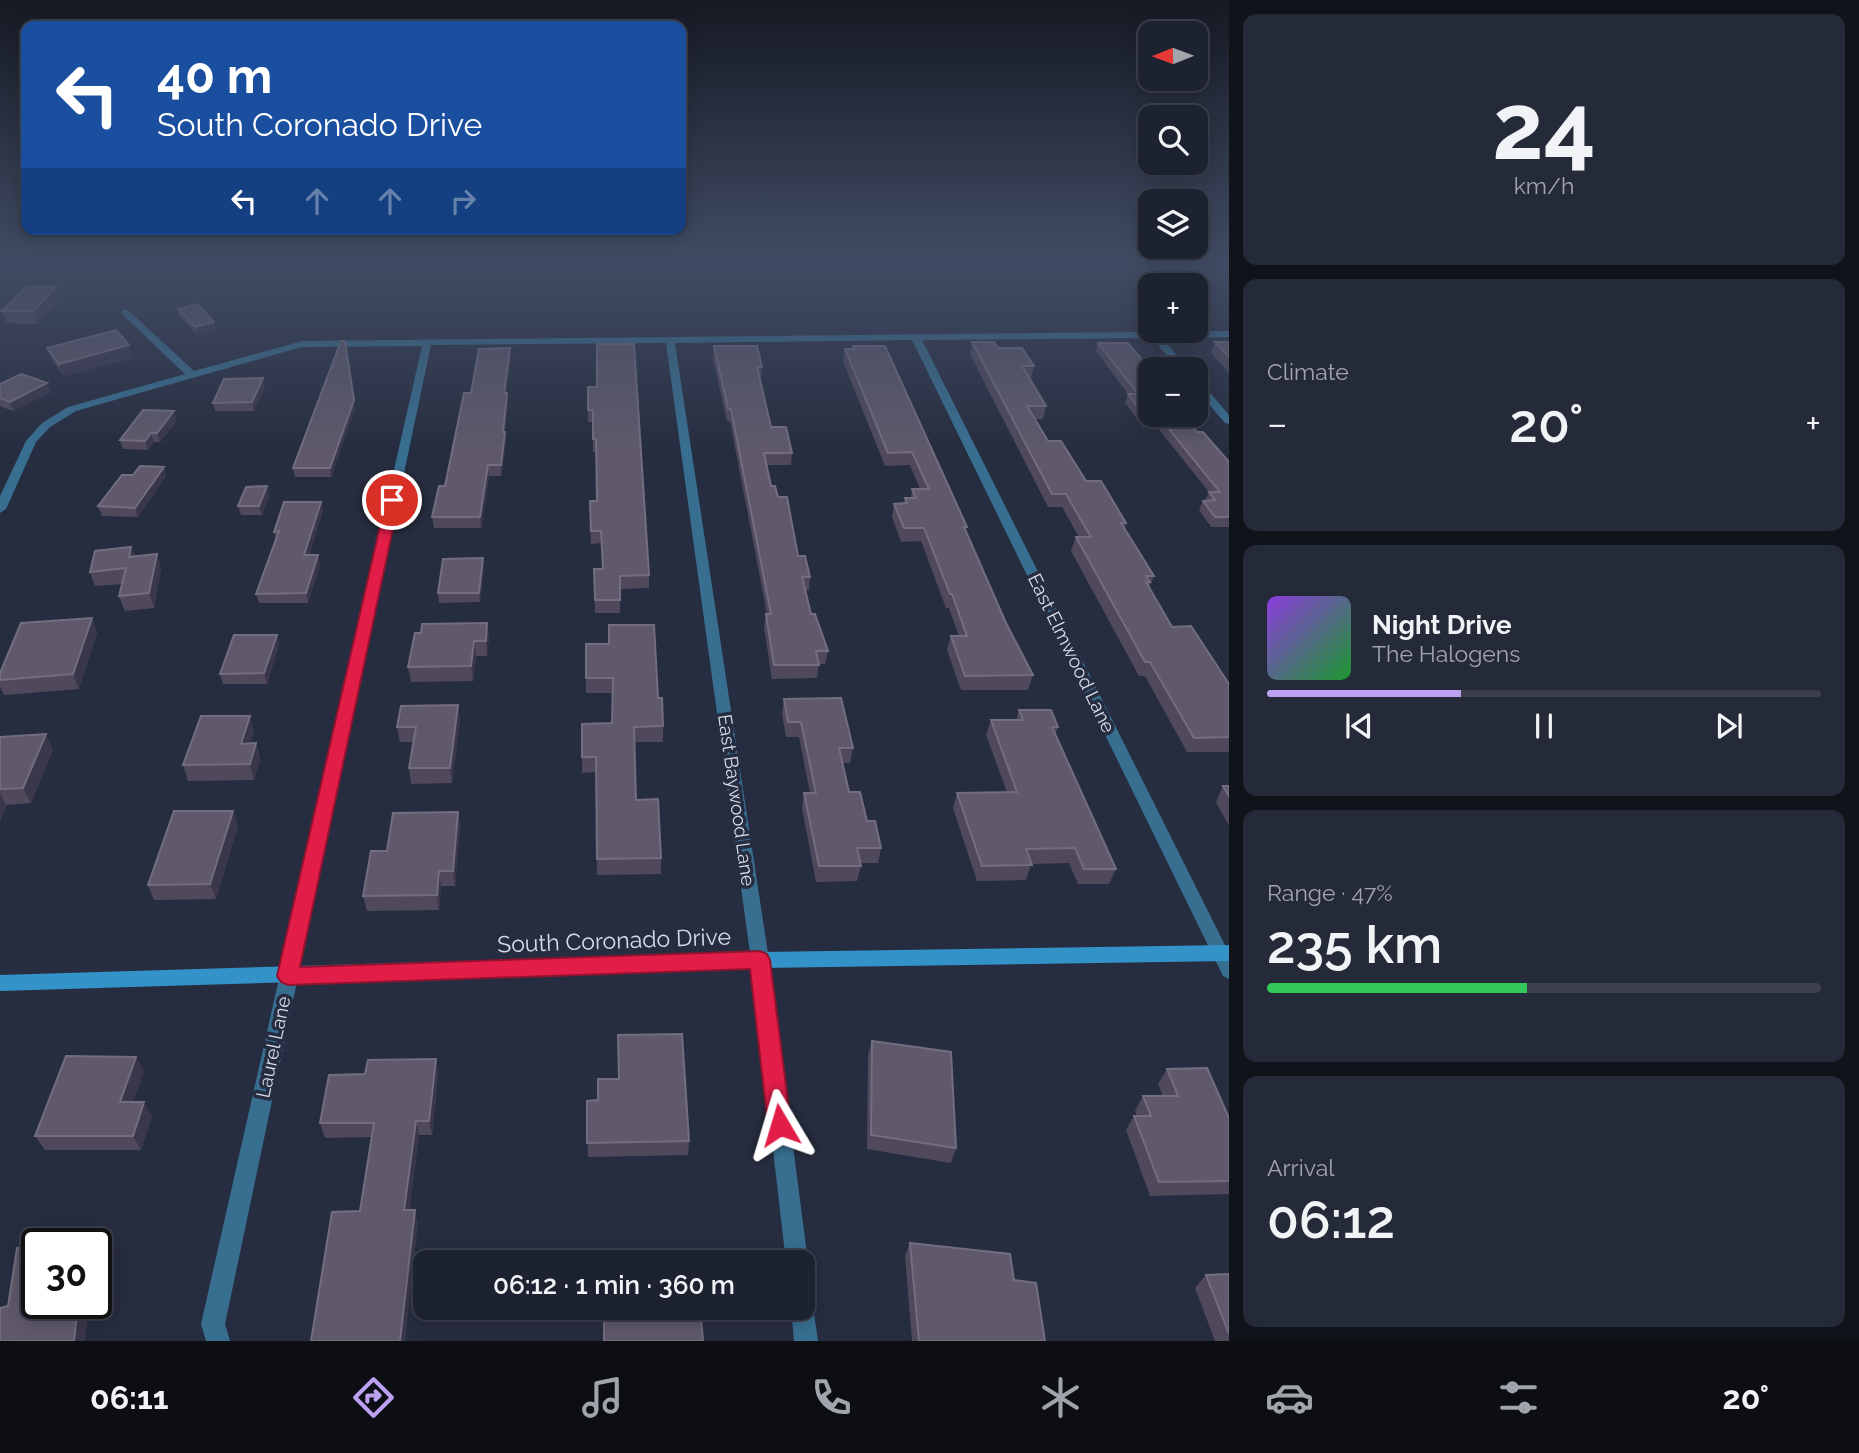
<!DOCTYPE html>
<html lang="en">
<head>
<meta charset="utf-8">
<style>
  :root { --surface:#1d2230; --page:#252a38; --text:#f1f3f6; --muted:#a0a4ab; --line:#3b3f4c; --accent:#bca0f2 }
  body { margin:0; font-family:Raleway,sans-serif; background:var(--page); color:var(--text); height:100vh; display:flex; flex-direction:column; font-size:26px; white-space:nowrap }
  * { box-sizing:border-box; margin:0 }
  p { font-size:23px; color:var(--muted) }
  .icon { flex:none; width:38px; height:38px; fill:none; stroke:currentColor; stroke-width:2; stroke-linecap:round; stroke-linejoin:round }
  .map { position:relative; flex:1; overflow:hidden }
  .drawer { display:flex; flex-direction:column; gap:14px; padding:14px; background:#10131a; width:630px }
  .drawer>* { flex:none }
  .hud { position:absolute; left:21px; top:21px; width:665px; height:214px; border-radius:14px; box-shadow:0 4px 18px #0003,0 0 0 2px var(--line); background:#1a4fa0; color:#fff; overflow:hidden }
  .needle { width:46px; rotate:269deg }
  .fabs { position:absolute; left:1138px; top:21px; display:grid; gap:14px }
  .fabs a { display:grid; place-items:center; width:70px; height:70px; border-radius:14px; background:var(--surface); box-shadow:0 4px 18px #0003,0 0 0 2px var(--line); font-size:35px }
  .speed { position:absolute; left:21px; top:1228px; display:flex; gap:14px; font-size:35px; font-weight:700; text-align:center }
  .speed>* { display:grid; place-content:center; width:91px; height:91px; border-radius:50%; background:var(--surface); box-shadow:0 4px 18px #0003,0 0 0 2px var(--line); line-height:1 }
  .speed .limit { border:4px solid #111; border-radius:10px; background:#fff; color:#111 }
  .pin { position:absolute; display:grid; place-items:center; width:60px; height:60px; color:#fff; margin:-30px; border:4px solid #fff; border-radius:50%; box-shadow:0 2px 7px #0007 }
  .me { position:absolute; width:77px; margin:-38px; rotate:353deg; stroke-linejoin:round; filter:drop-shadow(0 0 5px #0008) }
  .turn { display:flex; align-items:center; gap:24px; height:147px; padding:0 21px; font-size:32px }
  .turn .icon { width:91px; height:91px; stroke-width:2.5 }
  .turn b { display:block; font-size:49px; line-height:60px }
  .lanes { display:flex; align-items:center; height:66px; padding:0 21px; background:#0003; justify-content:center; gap:35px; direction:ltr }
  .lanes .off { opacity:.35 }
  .big { font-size:52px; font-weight:600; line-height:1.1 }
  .drawer .tile { flex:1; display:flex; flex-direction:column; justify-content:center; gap:10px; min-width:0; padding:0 24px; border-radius:14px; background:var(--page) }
  .drawer .dial { align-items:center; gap:0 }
  .dial b { font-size:91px; line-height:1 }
  .song { display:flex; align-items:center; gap:21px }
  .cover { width:84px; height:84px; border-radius:10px; background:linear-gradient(135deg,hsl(270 70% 55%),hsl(130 70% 35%)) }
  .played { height:7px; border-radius:4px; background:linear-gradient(90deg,var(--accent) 35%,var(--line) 35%) }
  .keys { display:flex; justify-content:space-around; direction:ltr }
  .heat { display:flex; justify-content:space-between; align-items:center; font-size:38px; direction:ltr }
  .charge { height:10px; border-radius:5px; background:linear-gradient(90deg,#34c759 47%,var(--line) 0) }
  .trip { position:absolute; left:413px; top:1250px; width:402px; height:70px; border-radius:14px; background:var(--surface); box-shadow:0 4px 18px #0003,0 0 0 2px var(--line); font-weight:600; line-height:70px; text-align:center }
  .dock { display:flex; height:112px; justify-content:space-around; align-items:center; background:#0c0e13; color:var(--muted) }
  .dock .icon { width:49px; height:49px }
  .dock .selected { color:var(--accent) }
  .dock b { font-size:32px; color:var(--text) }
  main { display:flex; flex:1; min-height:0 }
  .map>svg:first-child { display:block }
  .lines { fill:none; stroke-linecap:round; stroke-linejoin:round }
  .street { fill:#386f91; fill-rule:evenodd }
  .secondary { fill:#3392c8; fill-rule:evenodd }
  .wall { fill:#50495c }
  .shaded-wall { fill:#3a374b }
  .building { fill:#5f596b; stroke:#726d7f; stroke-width:2 }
  .route { fill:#e11d48; stroke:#92132f; stroke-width:2 }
  .labels { text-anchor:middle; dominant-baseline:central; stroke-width:7; stroke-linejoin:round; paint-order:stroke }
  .street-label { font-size:19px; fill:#d7dbe7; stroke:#272d40 }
  .near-street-label { font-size:23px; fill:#d7dbe7; stroke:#272d40 }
</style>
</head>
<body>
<main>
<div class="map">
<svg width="1229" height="1341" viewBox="0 0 1229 1341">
  <rect width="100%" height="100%" fill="#272d40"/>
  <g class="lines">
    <path class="street" d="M122,310H128L194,371L302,341L1229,331V337L1162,338L1189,369H1179L1152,338L922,340L1229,953V979L1223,976L912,340L675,343L769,960L808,1262L803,1271V1262H786L751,960L666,343L431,345L225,1324L230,1341H206L201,1324L422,346L302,347L76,411L50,427L36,442L6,509L0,513V496L26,441L42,423L68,407L185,374L122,314Z
      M1195,379L1199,380L1229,415V424L1225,423L1195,388Z
      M803,1296L810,1299L813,1307L818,1341H794L791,1307H803Z"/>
    <path class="secondary" d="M1229,945V961L760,968L0,991V975L760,952Z"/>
  </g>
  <path class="wall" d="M60,299L38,324L7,323L2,311Z
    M178,309L214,322L216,331L197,335L180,317Z
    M972,342L998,348L1034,366L1031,379H1030L1046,406L1043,419H1034L1048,441L1126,523L1125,528L1154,576L1149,588L1172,627L1229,684V752H1187L1145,676H1139L1071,551L1076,537H1079L1062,507H1048L970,354Z
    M1215,342H1229V373L1211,353Z
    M1098,343L1149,368L1148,371L1197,432L1229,462V527H1211L1199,510L1203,501H1205L1209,492L1157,427H1143L1125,403L1128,394L1096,351Z
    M714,346L762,367L761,379H760L771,427L792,453L791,465H767L771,486L778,497L798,556L810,577L809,590H806L811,614L828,651L825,664H819L817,678L772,679L764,627L766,614H767L730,421H727L713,358Z
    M853,346L967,527L966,531L1006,623L1033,675L1028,690H961L947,650L951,636H959L949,608H946L921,541L901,542L892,517L894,504L904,503L905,498H911L912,489H920L910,465L885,466L843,361L845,349H853Z
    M47,348L133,358L64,376L52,360Z
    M511,358L506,393L508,403L505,432L506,442L501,476H489L481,528H434L432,517L445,486L471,393Z
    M0,384L51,392L13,411L0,406Z
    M265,387L254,411H215L213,403Z
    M588,387L649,575V588L620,589V613H595L594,569H603L601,543L591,544L590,501H597L596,452H593V422H588Z
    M355,408L331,477H295L293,468Z
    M177,420L160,442H154L148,450L123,449L120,440Z
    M166,476L138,517L102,516L98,506Z
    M267,486L269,496L262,515H241L238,506Z
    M321,502L323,511L309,555L320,565L308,603H259L256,594L276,540L274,532Z
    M131,547L135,557L157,554L161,569L154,608L125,611L119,596L122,584L95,586L90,572Z
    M484,568L480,602L439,603L438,593Z
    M92,618L97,633L79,689L4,695L0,687V673Z
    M415,633L489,637L487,656H476L473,681L411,682L408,667Z
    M277,635L279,645L267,684H223L220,674Z
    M586,644L658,698L663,726V742H634L636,800L661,858V874L597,875L596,772L582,773V757L612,723L613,693H586Z
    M784,699L853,748L850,763H842L849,792L867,821L881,848L878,863H860L861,866L857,881L816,882L802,808L804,793H810L799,737H786L782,714Z
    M1019,710L1058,727L1055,734L1116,869L1109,884H1078L1069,863L1031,864L1026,880L977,881L953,808L957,793L1007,792L986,735L991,720H1016Z
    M460,720L452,783L411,784L409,768L413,742H400L397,727Z
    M254,731L250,743H256L260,759L254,780L188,781L183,765Z
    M0,737L53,749L31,803L6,805L0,822Z
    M1223,786H1229V826L1216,802Z
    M233,811L238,826L216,899L154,900L148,885Z
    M458,812L460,827L455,886H441L439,910L367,911L363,896L387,851Z
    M872,1041L956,1148L951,1163L867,1149L868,1055Z
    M136,1057L144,1071L133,1102L152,1116L141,1150H45L35,1136Z
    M436,1059L438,1074L432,1135H419L409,1210L418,1224L360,1211L371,1137L325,1138L320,1123L365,1074Z
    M1167,1069L1229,1118V1194L1150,1196L1126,1130L1134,1116H1137L1135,1111L1143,1096H1163L1158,1084Z
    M587,1101L689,1141L688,1155L588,1157Z
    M910,1243L1014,1280L1045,1341H912L905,1256Z
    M1229,1274V1341H1215L1195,1288L1206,1275Z"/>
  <path class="shaded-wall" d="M56,287L60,299L38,324L33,311Z
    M214,322L216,331L197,335L195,327Z
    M345,341L355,408L331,477L330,468Z
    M129,345L133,358L64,376L59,364Z
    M510,348L511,358L504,403V393Z
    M263,378L265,387L254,411L252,402Z
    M47,383L51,392L13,411L10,402Z
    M507,393L508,403L504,442L503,432Z
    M174,411L177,420L160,442L157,433Z
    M505,432L506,442L501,476V465Z
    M151,433L154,442L148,450L145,441Z
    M488,465L489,476L481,528L480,517Z
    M164,467L166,476L138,517L135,508Z
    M267,486L269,496L262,515L259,506Z
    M321,502L323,511L306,565L304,555Z
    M131,547L136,562L129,557Z
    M157,554L161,569L154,608L149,593Z
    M318,555L320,565L308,603L306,593Z
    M483,558L484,568L480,602L479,593Z
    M92,618L97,633L79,689L73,674Z
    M487,623L489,637L487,656L486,641Z
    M277,635L279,645L267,684L264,673Z
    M474,641L476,656L473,681L471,666Z
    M458,705L460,720L452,783L450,768Z
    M250,716L254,731L245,759L241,744Z
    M46,734L53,749L31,803L23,788Z
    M256,743L260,759L254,780L250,764Z
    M0,793L6,805L0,822Z
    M233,811L238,826L216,899L210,884Z
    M458,812L460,827L455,886L453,871Z
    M439,871L441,886L439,910L437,895Z
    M136,1057L144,1071L128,1116L120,1102Z
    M436,1059L438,1074L432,1135L429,1121Z
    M144,1102L152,1116L141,1150L133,1136Z
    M416,1121L419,1135L408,1224L404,1210Z
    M415,1210L418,1224L405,1341H400Z
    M87,1233L94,1244H85Z
    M78,1304H89L85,1341H74Z"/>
  <path class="building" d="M26,287H56L33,311H2Z
    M197,304L214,322L195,327L178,309Z
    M116,330L129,345L59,364L47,348Z
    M341,341H345L354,400L330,468H293Z
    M972,342H994L998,348H1022L1034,366H1022L1046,406H1027L1048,441H1061L1086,481H1101L1126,523H1121L1154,576H1146L1150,582H1146L1172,627L1191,626L1229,684V737L1194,738L1150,662H1145L1076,537H1091L1066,494H1052Z
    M1215,342H1229V357Z
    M1098,343H1128L1149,368H1145L1150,374V415H1184L1197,432H1203L1229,462V517H1215L1203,501L1215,500L1209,492H1220L1160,418H1146L1128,394H1138Z
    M597,344H634L649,575L620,576V600H595L594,569H603L601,531H591L590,501H597L596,439H593V410H588V387H597Z
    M714,346H757L762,367H757L771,427H786L792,453H764L771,486H775L778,497H787L798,556H805L810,577H802L811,614H815L828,651H816L819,665H774L766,614H771L731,409H728Z
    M853,346H885L967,527H964L1006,623L1033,675L965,676L951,636H967L952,594H950L924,528H904L894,504L907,503L905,498H916L912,489H929L912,452L888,453L845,349H854Z
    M510,348L504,393H507L503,432H505L501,465H488L480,517H432L439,486H445L464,393H471L479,349Z
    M21,374L47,383L10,402L0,398V384Z
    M263,378L252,402L213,403L224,379Z
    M143,410L174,411L157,433H151L145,441L120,440Z
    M140,466L164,467L135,508L98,506L122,475H133Z
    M267,486L259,506H238L246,487Z
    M284,502H321L304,555H318L306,593L256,594L279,531L274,532Z
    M131,547L129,557L157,554L149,593L119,596L126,568L90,572L95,551Z
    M483,558L479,593H438L443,559Z
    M92,618L73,674L0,680V673L21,623Z
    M487,623L486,641H474L471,666L408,667L415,633H421L422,624Z
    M609,625H654L658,698H662L663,726L634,727L636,800L658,799L661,858L597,859L596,757H582V724L612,723L613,678H586V644H609Z
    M234,635H277L264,673L220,674Z
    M841,698L853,748H839L849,792H860L867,821H875L881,848H857L861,866H819L804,793H816L801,722H788L784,699Z
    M458,705L450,768H409L416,727H397L401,706Z
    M1019,710H1051L1058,727H1052L1116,869H1084L1075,848L1026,849L1032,865L982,866L957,793L1017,792L991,720H1023Z
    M201,716H250L241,744L256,743L250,764L183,765Z
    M46,734L23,788L0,789V737Z
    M1223,786H1229V796Z
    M174,811H233L210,884L148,885Z
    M458,812L453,871H439L437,895L363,896L371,851H387L393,813Z
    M682,1034L689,1141L587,1143V1101L598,1100V1079H619L618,1035Z
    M872,1041L951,1052L956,1148L871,1135Z
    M66,1056L136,1057L120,1102H144L133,1136H35Z
    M436,1059L429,1121H416L404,1210H415L400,1341H311L332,1212L360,1211L374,1123H320L329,1075L365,1074L368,1060Z
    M1207,1068L1229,1118V1181L1159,1182L1134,1116H1151L1143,1096H1178L1167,1069Z
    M87,1233L85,1244H37V1304H78L74,1341H0V1308L8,1306L17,1248Z
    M910,1243L1010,1254L1014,1280L1036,1283L1045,1341H919Z
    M697,1253V1262H603V1254Z
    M1229,1274V1334L1206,1275Z
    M604,1307H700L703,1341H604Z"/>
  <linearGradient id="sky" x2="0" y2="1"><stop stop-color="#151923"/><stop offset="0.58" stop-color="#414c64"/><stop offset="1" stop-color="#414c64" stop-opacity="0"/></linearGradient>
  <rect width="1229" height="451" fill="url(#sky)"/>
  <path class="route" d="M392,496L399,500L300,967L760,951L767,954L770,960L791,1125L788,1132L780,1136L772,1132L768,1125L750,969L288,985L281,982L277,976L386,500Z"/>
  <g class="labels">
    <g class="street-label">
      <text transform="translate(1072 653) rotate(64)">East Elmwood Lane</text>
      <text transform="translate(737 800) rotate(82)">East Baywood Lane</text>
      <text transform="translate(273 1047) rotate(-78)">Laurel Lane</text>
    </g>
    <g class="near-street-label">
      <text transform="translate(614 940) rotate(-2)">South Coronado Drive</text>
    </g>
  </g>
</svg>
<div class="fabs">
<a><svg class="needle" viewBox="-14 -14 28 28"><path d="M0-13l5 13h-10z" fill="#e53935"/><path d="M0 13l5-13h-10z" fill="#a0a4ab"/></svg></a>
<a><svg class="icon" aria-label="search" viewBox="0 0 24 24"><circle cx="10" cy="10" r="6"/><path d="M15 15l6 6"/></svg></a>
<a><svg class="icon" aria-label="layers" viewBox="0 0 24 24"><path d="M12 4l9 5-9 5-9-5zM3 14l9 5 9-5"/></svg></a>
<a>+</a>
<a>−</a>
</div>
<div class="speed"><div class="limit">30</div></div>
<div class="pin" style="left:392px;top:500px;background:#d93025"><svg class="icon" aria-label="arrive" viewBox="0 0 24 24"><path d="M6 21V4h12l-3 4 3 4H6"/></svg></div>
<svg class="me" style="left:780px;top:1125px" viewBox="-20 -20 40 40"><path d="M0-17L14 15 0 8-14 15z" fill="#e11d48" stroke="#fff" stroke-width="4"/></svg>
<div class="trip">06:12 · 1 min · 360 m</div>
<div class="hud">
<div class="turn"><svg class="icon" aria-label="left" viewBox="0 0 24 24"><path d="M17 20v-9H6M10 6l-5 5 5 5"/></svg><div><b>40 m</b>South Coronado Drive</div></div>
<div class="lanes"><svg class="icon" aria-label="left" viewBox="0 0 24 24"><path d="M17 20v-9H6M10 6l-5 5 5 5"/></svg><svg class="icon off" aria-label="ahead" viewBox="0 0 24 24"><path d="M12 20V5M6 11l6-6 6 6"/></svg><svg class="icon off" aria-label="ahead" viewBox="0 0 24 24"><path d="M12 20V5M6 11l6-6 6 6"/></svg><svg class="icon off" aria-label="right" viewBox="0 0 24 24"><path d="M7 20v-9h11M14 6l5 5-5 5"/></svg></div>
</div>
</div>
<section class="drawer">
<div class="tile dial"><b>24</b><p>km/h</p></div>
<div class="tile"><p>Climate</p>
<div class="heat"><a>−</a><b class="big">20°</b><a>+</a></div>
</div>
<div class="tile">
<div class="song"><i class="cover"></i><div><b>Night Drive</b><p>The Halogens</p></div></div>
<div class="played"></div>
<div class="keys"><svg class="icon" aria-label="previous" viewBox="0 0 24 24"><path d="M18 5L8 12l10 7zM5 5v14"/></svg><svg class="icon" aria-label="pause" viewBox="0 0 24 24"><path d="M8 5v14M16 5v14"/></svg><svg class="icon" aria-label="next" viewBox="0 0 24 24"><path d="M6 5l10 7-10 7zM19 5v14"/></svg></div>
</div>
<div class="tile"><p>Range · 47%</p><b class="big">235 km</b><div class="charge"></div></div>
<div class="tile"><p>Arrival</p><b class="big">06:12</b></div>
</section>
</main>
<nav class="dock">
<b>06:11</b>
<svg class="icon selected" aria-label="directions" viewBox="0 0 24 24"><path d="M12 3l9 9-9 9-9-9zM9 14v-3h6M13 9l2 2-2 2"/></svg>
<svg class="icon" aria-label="music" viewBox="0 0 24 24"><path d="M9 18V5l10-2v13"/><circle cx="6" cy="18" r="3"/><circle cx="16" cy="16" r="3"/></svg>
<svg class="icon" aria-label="phone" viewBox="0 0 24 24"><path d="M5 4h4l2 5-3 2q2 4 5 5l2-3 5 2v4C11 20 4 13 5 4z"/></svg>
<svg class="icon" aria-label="climate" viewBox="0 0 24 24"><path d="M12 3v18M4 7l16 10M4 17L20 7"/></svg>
<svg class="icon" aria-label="car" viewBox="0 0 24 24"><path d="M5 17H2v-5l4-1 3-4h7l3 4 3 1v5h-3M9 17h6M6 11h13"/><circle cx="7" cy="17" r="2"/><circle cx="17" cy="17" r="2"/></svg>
<svg class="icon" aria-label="filters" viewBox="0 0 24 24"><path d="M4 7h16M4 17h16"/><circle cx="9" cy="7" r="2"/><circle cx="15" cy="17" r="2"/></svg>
<b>20°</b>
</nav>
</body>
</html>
